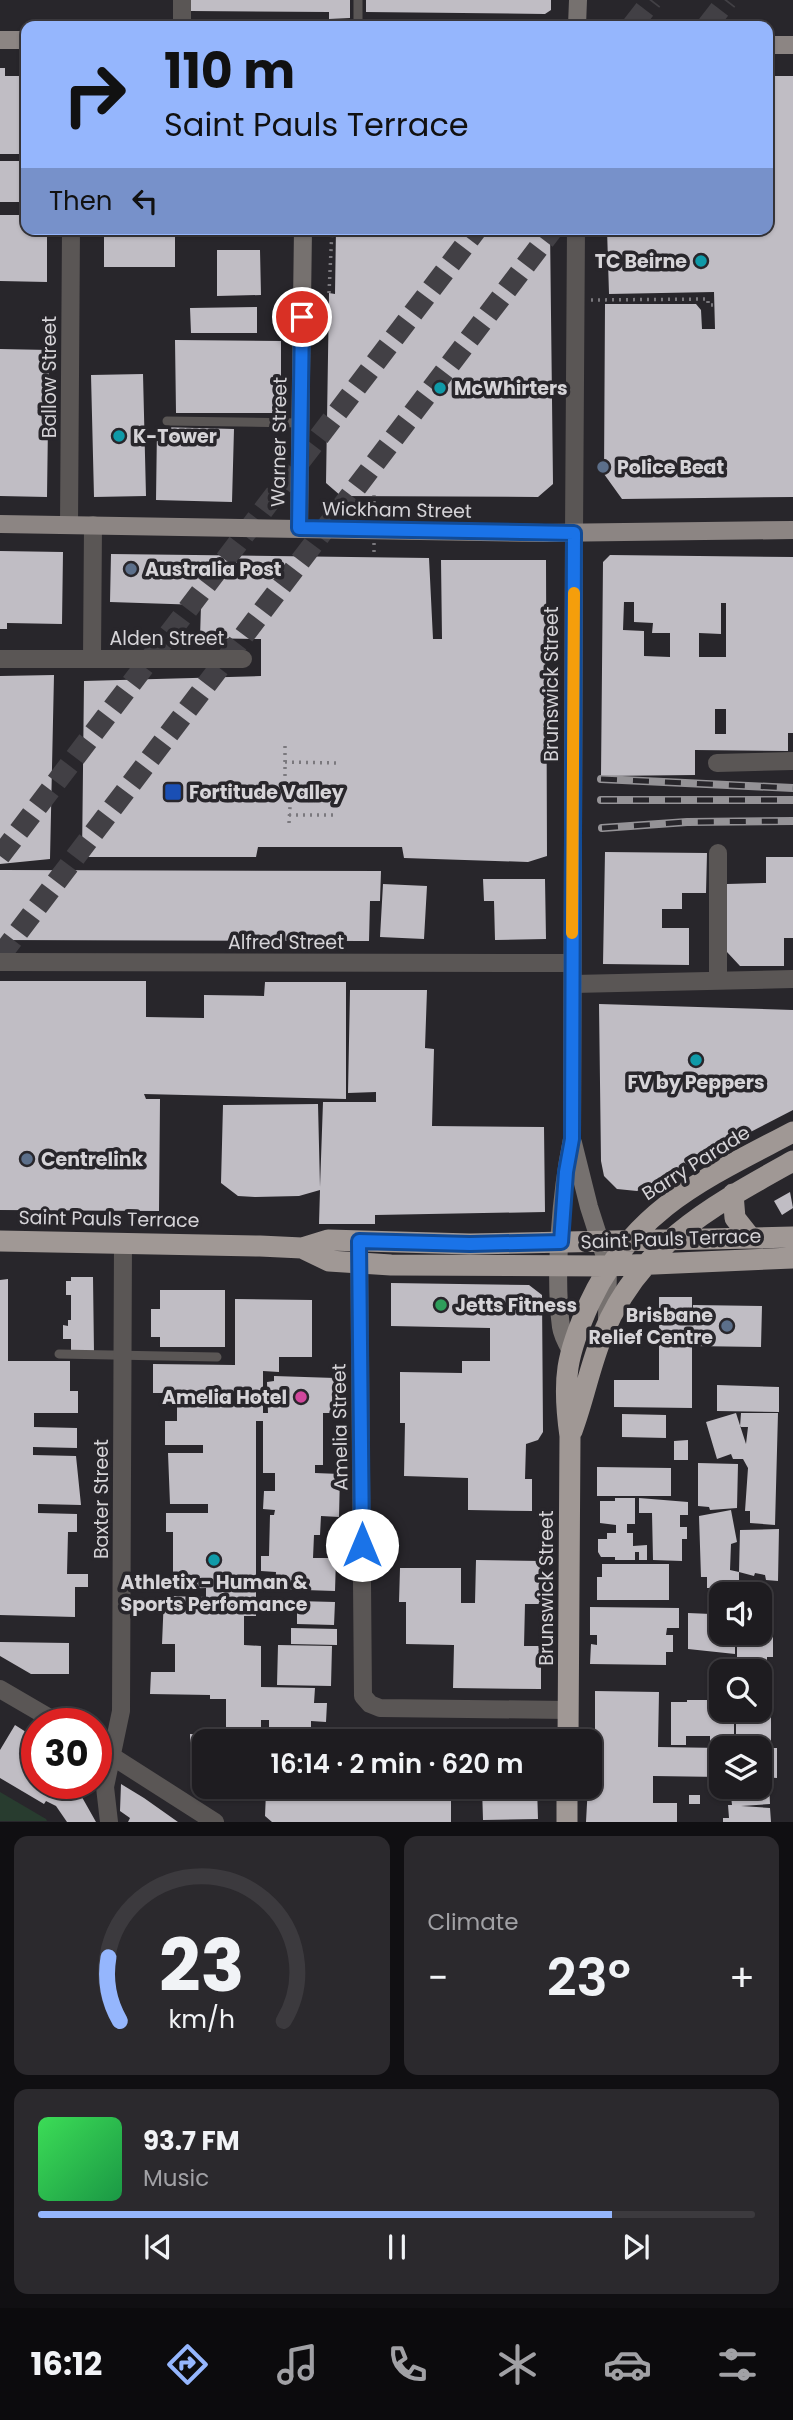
<!DOCTYPE html>
<html lang="en">
<head>
<meta charset="utf-8">
<style>
  :root { --surface:#1e1c20; --page:#2b292d; --text:#f1f3f6; --muted:#a1a1a5; --line:#3c3a3e; --accent:#95b6fd }
  body { margin:0; font-family:Poppins,sans-serif; background:var(--page); color:var(--text); height:100vh; display:flex; flex-direction:column; font-size:26px; white-space:nowrap }
  * { box-sizing:border-box; margin:0 }
  p { font-size:23px; color:var(--muted) }
  .icon { flex:none; width:38px; height:38px; fill:none; stroke:currentColor; stroke-width:2; stroke-linecap:round; stroke-linejoin:round }
  .map { position:relative; height:1822px; overflow:hidden }
  .side { display:flex; flex-direction:column; gap:14px; padding:14px; background:#100f12; flex:1 }
  .side>* { flex:none }
  .guide { position:absolute; left:21px; top:21px; width:752px; height:214px; border-radius:14px; box-shadow:0 2px 5px #0004,0 0 0 2px var(--line); background:#95b6fd; color:#111; overflow:hidden }
  .fabs { position:absolute; left:709px; top:1582px; display:grid; gap:14px }
  .fabs a { display:grid; place-items:center; width:63px; height:63px; border-radius:14px; background:var(--surface); box-shadow:0 2px 5px #0004,0 0 0 2px var(--line); font-size:35px }
  .speed { position:absolute; left:21px; top:1708px; display:flex; gap:14px; font-size:35px; font-weight:700; text-align:center }
  .speed>* { display:grid; place-content:center; width:91px; height:91px; border-radius:50%; background:var(--surface); box-shadow:0 2px 5px #0004,0 0 0 2px var(--line); line-height:1 }
  .speed .limit { border:10px solid #d22; background:#fff; color:#111 }
  .pin { position:absolute; display:grid; place-items:center; width:60px; height:60px; color:#fff; margin:-30px; border:4px solid #fff; border-radius:50%; box-shadow:0 2px 7px #0007 }
  .me { position:absolute; width:77px; margin:-38px; rotate:0deg; stroke-linejoin:round; filter:drop-shadow(0 0 5px #0008) }
  .turn { display:flex; align-items:center; gap:24px; height:147px; padding:0 28px; font-size:32px }
  .turn .icon { width:91px; height:91px; stroke-width:2.5 }
  .turn b { display:block; font-size:49px; line-height:60px }
  .then { display:flex; align-items:center; height:66px; padding:0 28px; background:#0003; gap:14px; font-size:26px }
  .big { font-size:52px; font-weight:600; line-height:1.1 }
  .side .card { flex:1; display:flex; flex-direction:column; justify-content:center; gap:10px; min-width:0; padding:0 24px; border-radius:14px; background:var(--page) }
  .side .dial { align-items:center; gap:0 }
  .dial svg { height:182px; overflow:visible; fill:none; stroke:var(--line); stroke-width:7; stroke-linecap:round; text-anchor:middle }
  .dial text { fill:var(--text); stroke:none }
  .song { display:flex; align-items:center; gap:21px }
  .cover { width:84px; height:84px; border-radius:10px; background:linear-gradient(135deg,hsl(130 70% 55%),hsl(140 70% 35%)) }
  .played { height:7px; border-radius:4px; background:linear-gradient(90deg,var(--accent) 80%,var(--line) 80%) }
  .keys { display:flex; justify-content:space-around; direction:ltr }
  .heat { display:flex; justify-content:space-between; align-items:center; font-size:38px; direction:ltr }
  .side .tiles { flex:1; display:grid; gap:14px; grid-template-columns:1fr 1fr }
  .card:last-child { grid-column:span 2 }
  .trip { position:absolute; left:192px; top:1729px; width:410px; height:70px; border-radius:14px; background:var(--surface); box-shadow:0 2px 5px #0004,0 0 0 2px var(--line); font-weight:600; line-height:70px; text-align:center }
  .menu { display:flex; height:112px; justify-content:space-around; align-items:center; background:#0c0b0d; color:var(--muted) }
  .menu .icon { width:49px; height:49px }
  .menu .on { color:var(--accent) }
  .menu b { font-size:32px; color:var(--text) }
  .map>svg:first-child { display:block }
  .green { fill:#283c2f }
  .building { fill:#c0bdc4; fill-rule:evenodd }
  .lines { fill:none; stroke-linecap:round; stroke-linejoin:round }
  .highway-tunnel { stroke:#424045; stroke-width:21; stroke-dasharray:21 10; stroke-linecap:butt }
  .path { stroke:#7a787d; stroke-width:3.5; stroke-dasharray:2 5; stroke-linecap:butt }
  .lane { stroke:#5a5655; stroke-width:9 }
  .street { stroke:#5a5655; stroke-width:18 }
  .secondary { stroke:#76716f; stroke-width:18 }
  .primary { stroke:#8c8583; stroke-width:18 }
  .highway { stroke:#a09895; stroke-width:21 }
  .rail-casing { stroke:#959397; stroke-width:8 }
  .rail { stroke:#28262b; stroke-width:5; stroke-dasharray:16; stroke-linecap:butt }
  .path-bridge { stroke:#7a787d; stroke-width:3.5; stroke-dasharray:2 5; stroke-linecap:butt }
  .route-casing { stroke:#114b97; stroke-width:18 }
  .route { stroke:#1a73e8; stroke-width:12 }
  .slow { stroke:#f59e0b; stroke-width:12 }
  .culture-dot { fill:#0f9aa8; stroke:#28262b; stroke-width:2.5 }
  .service-dot { fill:#5c6f8a; stroke:#28262b; stroke-width:2.5 }
  .transit-dot { fill:#1a4fb4; stroke:#28262b; stroke-width:2.5 }
  .leisure-dot { fill:#2e9e5b; stroke:#28262b; stroke-width:2.5 }
  .hotel-dot { fill:#d1479c; stroke:#28262b; stroke-width:2.5 }
  .labels { text-anchor:middle; dominant-baseline:central; stroke-width:7; stroke-linejoin:round; paint-order:stroke }
  .poi-label { font-size:19px; font-weight:bold; fill:#d6d4d8; stroke:#28262b; text-anchor:start }
  .street-label { font-size:19px; fill:#d6d4d8; stroke:#28262b }
</style>
</head>
<body>
<div class="map">
<svg width="793" height="1822" viewBox="0 0 793 1822">
  <rect width="100%" height="100%" fill="#28262b"/>
  <path class="green" d="M0,1792L46,1819L47,1821H0Z"/>
  <path class="building" d="M191,0H350V18L329,19V12L191,11Z
    M366,0H551V10L545,14L366,12Z
    M0,68H5V76H26V154H0Z
    M768,76H793V497L622,499L604,474L605,304H696L701,310L702,329H715L714,292L609,294L607,229H768Z
    M0,161H26V202H0Z
    M0,215H26V229H47V282L0,281Z
    M104,229H175V267H104Z
    M336,229H550L553,484L538,497L341,496L326,483L329,293L335,294Z
    M217,250H260L261,295L217,296Z
    M257,307V333H191L190,308Z
    M175,340L281,341V413H176Z
    M0,349L49,350L47,497L0,496Z
    M143,374L146,496L94,497L91,375Z
    M157,427L234,429L232,502L156,500Z
    M0,551L63,552L62,624L7,623V629H0Z
    M111,554L429,558L433,639H442L441,560H546L547,856L528,862L404,858L402,847H258L256,857H82L84,681L261,676V639L200,638L201,605L110,602Z
    M610,555L793,557V733H788V751L695,750V775L601,776L603,562ZM624,602H634V622L653,623L652,633H670V657L644,656V631L623,630ZM721,603H726V657H699V633L721,634ZM715,709H726V734H715Z
    M54,675L50,859L0,864V676Z
    M605,852L707,853L706,893H682V909H662V928H689V965L603,964Z
    M766,857H793V938H784V966H740L727,952V884L766,883Z
    M0,870L381,871L380,901H370L369,941L0,940Z
    M483,879H545L546,939L495,940L494,901H484Z
    M383,884L427,886L424,939L380,937Z
    M0,981H146V1017L204,1018V995L264,996L265,982H346V1099L144,1094L146,1099H160L159,1211L0,1210Z
    M350,990H427L425,1048L434,1049L432,1126L544,1127L545,1212L375,1215V1224H319L320,1190L299,1196L255,1197L238,1196L221,1183L223,1105L318,1104L320,1187L323,1102H376V1092L348,1093Z
    M599,1004L793,1010V1110L637,1191L617,1189L604,1176L601,1161Z
    M790,1192L793,1208L782,1215L774,1201Z
    M71,1277H93L94,1353H71V1339H63V1325L68,1326V1320H71V1295H66V1281H71Z
    M8,1279V1361H70V1391H78V1413H34V1427L77,1428V1448L33,1447V1455L76,1456L81,1505L38,1504V1513L77,1514V1532H68L67,1574H88V1587H75V1617L0,1615V1280Z
    M391,1283L529,1285L542,1295L543,1432L538,1440L526,1444L525,1479H532V1511L468,1510V1478L404,1476L405,1423H400V1372L462,1373V1361H490V1328L391,1326Z
    M160,1290H225V1347H160V1337H151V1309H160Z
    M659,1297H692V1327L693,1305L762,1306L761,1347L692,1346V1408L614,1407V1380H659Z
    M235,1299L312,1300V1357H279V1372L263,1371V1413H268L267,1382L274,1381V1376L335,1378L334,1413H323V1465H315V1473L340,1474L339,1517L321,1516L320,1535H314L313,1558H336L335,1591L275,1589L276,1572L261,1571V1556H269L270,1515H274L275,1510L263,1509L264,1491H275V1473H263V1421H256V1616H244V1645L261,1646V1687L315,1688L314,1703H327L326,1722L311,1721V1730H321V1741H281V1729H269V1720H261V1741H226V1699H210V1695L150,1694L151,1672H175V1644H162L164,1596L206,1597V1588L173,1589V1532H166V1513H208V1504H170L168,1453H203V1445H165V1421H177V1393H153V1364L235,1365Z
    M717,1385L779,1387V1412L717,1411Z
    M736,1413L746,1444L748,1427H740L741,1413H778L775,1525L750,1523V1511H745L748,1468L743,1459H733L731,1454L717,1459L706,1422Z
    M622,1414L666,1415V1438L622,1437Z
    M688,1440V1460H674V1441Z
    M698,1463L738,1464L737,1508L710,1510L709,1507L698,1506Z
    M597,1467L671,1468V1496H597Z
    M615,1498H635V1524H627V1533H633V1546L647,1545V1560H639V1552H635V1560H615V1557H601L598,1552V1539H607V1533H616V1525L600,1523V1501H615Z
    M639,1498L688,1502V1515H680V1527H687V1539H682V1561L653,1560L652,1513H639Z
    M731,1510L737,1542L731,1544L730,1570L739,1572L740,1530L779,1529L778,1581L766,1580L765,1575L755,1573L754,1576L739,1572V1588H707V1577H701L699,1516Z
    M476,1560L541,1561V1604H525L524,1646H541V1689L453,1688L454,1645L406,1644V1602H399L400,1568H461V1603H475Z
    M602,1564H669V1600H597V1577H602Z
    M297,1601L335,1602L334,1625L297,1624Z
    M590,1607L679,1608V1628H667L666,1635H673V1652H666V1665L590,1664L591,1644L597,1645V1635H590Z
    M760,1609H773V1657H767V1668L737,1669V1633H760Z
    M688,1613L711,1614V1619H721V1633H735V1654L688,1649Z
    M291,1628L337,1629V1645L291,1644Z
    M0,1642L69,1643V1674H31L0,1656Z
    M278,1645L332,1646L331,1686L277,1685Z
    M760,1690H766V1702L771,1701V1748H777V1778L760,1777V1748H736V1710H760Z
    M595,1691L659,1692L658,1747L721,1748V1777L653,1776V1803H677V1822H586L590,1748L595,1746Z
    M687,1700H710V1706L734,1710V1742H710V1736H686V1745H671V1702H687Z
    M15,1725L37,1739V1783H74L96,1822H67L56,1806L46,1801L44,1804L0,1778V1750Z
    M482,1731H537V1741H482Z
    M190,1734L217,1735V1741H205V1774H202V1766H190Z
    M760,1781H769L770,1804L741,1806L770,1808L771,1822H723V1818H729L728,1805H732L730,1787H760Z
    M121,1784L144,1798L178,1822H128L130,1818L120,1811Z
    M260,1787H451V1822H272L265,1816L266,1792L260,1791Z
    M482,1787H537L538,1819L483,1820Z
    M689,1795H700V1804H689Z"/>
  <g class="lines">
    <path class="highway-tunnel" d="M632,26L652,0
      M707,26L727,0
      M0,856L477,229
      M0,956L553,229"/>
    <path class="path" d="M329,293L332,229
      M591,300L708,299V305H714
      M285,762L339,763
      M285,783V746
      M289,815H336
      M289,823L290,807"/>
    <path class="lane" d="M358,26V0
      M167,421L300,423
      M59,1354L217,1357"/>
    <path class="street" d="M182,0V26
      M69,525L71,229
      M574,533L576,229
      M0,659H243
      M92,659L93,525
      M717,763L793,761
      M0,962L572,963
      M718,980V853
      M573,984L793,979
      M359,1241L363,1696L370,1704L380,1708L568,1710
      M0,1689L60,1724
      M96,1746L215,1822
      M109,1822L105,1787L121,1711L123,1242"/>
    <path class="secondary" d="M577,26L578,0
      M299,528L303,229
      M573,1143L589,1207L608,1266L607,1319
      M571,1351C567,1344 562,1335 561,1327C554,1273 561,1193 572,1139L574,533"/>
    <path class="primary" d="M0,40H26
      M768,45H793
      M0,524L545,533L793,530"/>
    <path class="highway" d="M733,1194L735,1218L750,1237
      M0,1241L260,1246L302,1248L329,1261L391,1265L608,1266L793,1258
      M302,1248L328,1240L470,1244L793,1237
      M572,1431C584,1399 590,1365 603,1334C640,1244 712,1206 793,1161
      M568,1741L570,1436C562,1379 566,1355 590,1302C634,1208 706,1178 793,1132
      M567,1822V1787"/>
    <g class="rail-casing">
      <path id="rail" d="M601,779L793,788
        M601,800H793
        M602,828L687,822L793,821"/>
    </g>
    <use href="#rail" class="rail"/>
    <path class="path-bridge" d="M374,552V495"/>
  </g>
  <g class="lines">
    <g class="route-casing">
      <path id="route" d="M302,317L299,528L574,533L572,1139L566,1172L561,1242L470,1244L359,1241L362,1545"/>
    </g>
    <use href="#route" class="route"/>
    <path class="slow" d="M572,933L574,593"/>
  </g>
  <g class="culture-dot">
    <circle cx="701" cy="261" r="7"/>
    <circle cx="440" cy="388" r="7"/>
    <circle cx="119" cy="436" r="7"/>
    <circle cx="696" cy="1060" r="7"/>
    <circle cx="214" cy="1560" r="7"/>
  </g>
  <g class="service-dot">
    <circle cx="603" cy="467" r="7"/>
    <circle cx="131" cy="569" r="7"/>
    <circle cx="27" cy="1159" r="7"/>
    <circle cx="727" cy="1326" r="7"/>
  </g>
  <rect class="transit-dot" x="164" y="783" width="18" height="18" rx="3.5"/>
  <circle class="leisure-dot" cx="441" cy="1305" r="7"/>
  <circle class="hotel-dot" cx="301" cy="1397" r="7"/>
  <g class="labels">
    <g class="poi-label">
      <text x="687" y="261" text-anchor="end">TC Beirne</text>
      <text x="454" y="388">McWhirters</text>
      <text x="133" y="436">K-Tower</text>
      <text x="617" y="467">Police Beat</text>
      <text x="145" y="569">Australia Post</text>
      <text x="189" y="792">Fortitude Valley</text>
      <text x="696" y="1082" text-anchor="middle">FV by Peppers</text>
      <text x="41" y="1159">Centrelink</text>
      <text x="455" y="1305">Jetts Fitness</text>
      <text x="713" y="1315" text-anchor="end">Brisbane<tspan x="713" dy="22">Relief Centre</tspan></text>
      <text x="287" y="1397" text-anchor="end">Amelia Hotel</text>
      <text x="214" y="1582" text-anchor="middle">Athletix - Human &amp;<tspan x="214" dy="22">Sports Perfomance</tspan></text>
    </g>
    <g class="street-label">
      <text transform="translate(49 377) rotate(-90)">Ballow Street</text>
      <text transform="translate(279 442) rotate(-89)">Warner Street</text>
      <text transform="translate(397 510) rotate(1)">Wickham Street</text>
      <text x="167" y="638">Alden Street</text>
      <text transform="translate(551 684) rotate(-90)">Brunswick Street</text>
      <text x="286" y="942">Alfred Street</text>
      <text transform="translate(696 1163) rotate(-32)">Barry Parade</text>
      <text transform="translate(109 1219) rotate(1)">Saint Pauls Terrace</text>
      <text transform="translate(671 1239) rotate(-2)">Saint Pauls Terrace</text>
      <text transform="translate(340 1427) rotate(-91)">Amelia Street</text>
      <text transform="translate(101 1499) rotate(-90)">Baxter Street</text>
      <text transform="translate(546 1588) rotate(-90)">Brunswick Street</text>
    </g>
  </g>
</svg>
<div class="fabs">
<a><svg class="icon" aria-label="sound" viewBox="0 0 24 24"><path d="M4 9h4l5-4v14l-5-4H4zM17 9q2 3 0 6"/></svg></a>
<a><svg class="icon" aria-label="search" viewBox="0 0 24 24"><circle cx="10" cy="10" r="6"/><path d="M15 15l6 6"/></svg></a>
<a><svg class="icon" aria-label="layers" viewBox="0 0 24 24"><path d="M12 4l9 5-9 5-9-5zM3 14l9 5 9-5"/></svg></a>
</div>
<div class="speed"><div class="limit">30</div></div>
<div class="pin" style="left:302px;top:317px;background:#d93025"><svg class="icon" aria-label="arrive" viewBox="0 0 24 24"><path d="M6 21V4h12l-3 4 3 4H6"/></svg></div>
<svg class="me" style="left:362px;top:1545px" viewBox="-20 -20 40 40"><circle r="19" fill="#fff"/><path d="M0-13L10 11 0 6-10 11z" fill="#1a73e8"/></svg>
<div class="trip">16:14 · 2 min · 620 m</div>
<div class="guide">
<div class="turn"><svg class="icon" aria-label="right" viewBox="0 0 24 24"><path d="M7 20v-9h11M14 6l5 5-5 5"/></svg><div><b>110 m</b>Saint Pauls Terrace</div></div>
<div class="then">Then<svg class="icon" aria-label="left" viewBox="0 0 24 24"><path d="M17 20v-9H6M10 6l-5 5 5 5"/></svg></div>
</div>
</div>
<section class="side">
<div class="tiles">
<div class="card dial"><svg viewBox="0 0 100 80">
<path d="M14 69A42 42 0 1 1 86 69"/>
<path d="M14 69A42 42 0 0 1 9 41" stroke="#95b6fd"/>
<text x="50" y="56" font-size="32" font-weight="700">23</text>
<text x="50" y="72" font-size="11">km/h</text>
</svg></div>
<div class="card"><p>Climate</p>
<div class="heat"><a>−</a><b class="big">23°</b><a>+</a></div>
</div>
<div class="card">
<div class="song"><i class="cover"></i><div><b>93.7 FM</b><p>Music</p></div></div>
<div class="played"></div>
<div class="keys"><svg class="icon" aria-label="previous" viewBox="0 0 24 24"><path d="M18 5L8 12l10 7zM5 5v14"/></svg><svg class="icon" aria-label="pause" viewBox="0 0 24 24"><path d="M8 5v14M16 5v14"/></svg><svg class="icon" aria-label="next" viewBox="0 0 24 24"><path d="M6 5l10 7-10 7zM19 5v14"/></svg></div>
</div>
</div>
</section>
<nav class="menu">
<b>16:12</b>
<svg class="icon on" aria-label="directions" viewBox="0 0 24 24"><path d="M12 3l9 9-9 9-9-9zM9 14v-3h6M13 9l2 2-2 2"/></svg>
<svg class="icon" aria-label="music" viewBox="0 0 24 24"><path d="M9 18V5l10-2v13"/><circle cx="6" cy="18" r="3"/><circle cx="16" cy="16" r="3"/></svg>
<svg class="icon" aria-label="phone" viewBox="0 0 24 24"><path d="M5 4h4l2 5-3 2q2 4 5 5l2-3 5 2v4C11 20 4 13 5 4z"/></svg>
<svg class="icon" aria-label="climate" viewBox="0 0 24 24"><path d="M12 3v18M4 7l16 10M4 17L20 7"/></svg>
<svg class="icon" aria-label="car" viewBox="0 0 24 24"><path d="M5 17H2v-5l4-1 3-4h7l3 4 3 1v5h-3M9 17h6M6 11h13"/><circle cx="7" cy="17" r="2"/><circle cx="17" cy="17" r="2"/></svg>
<svg class="icon" aria-label="filters" viewBox="0 0 24 24"><path d="M4 7h16M4 17h16"/><circle cx="9" cy="7" r="2"/><circle cx="15" cy="17" r="2"/></svg>
</nav>
</body>
</html>
